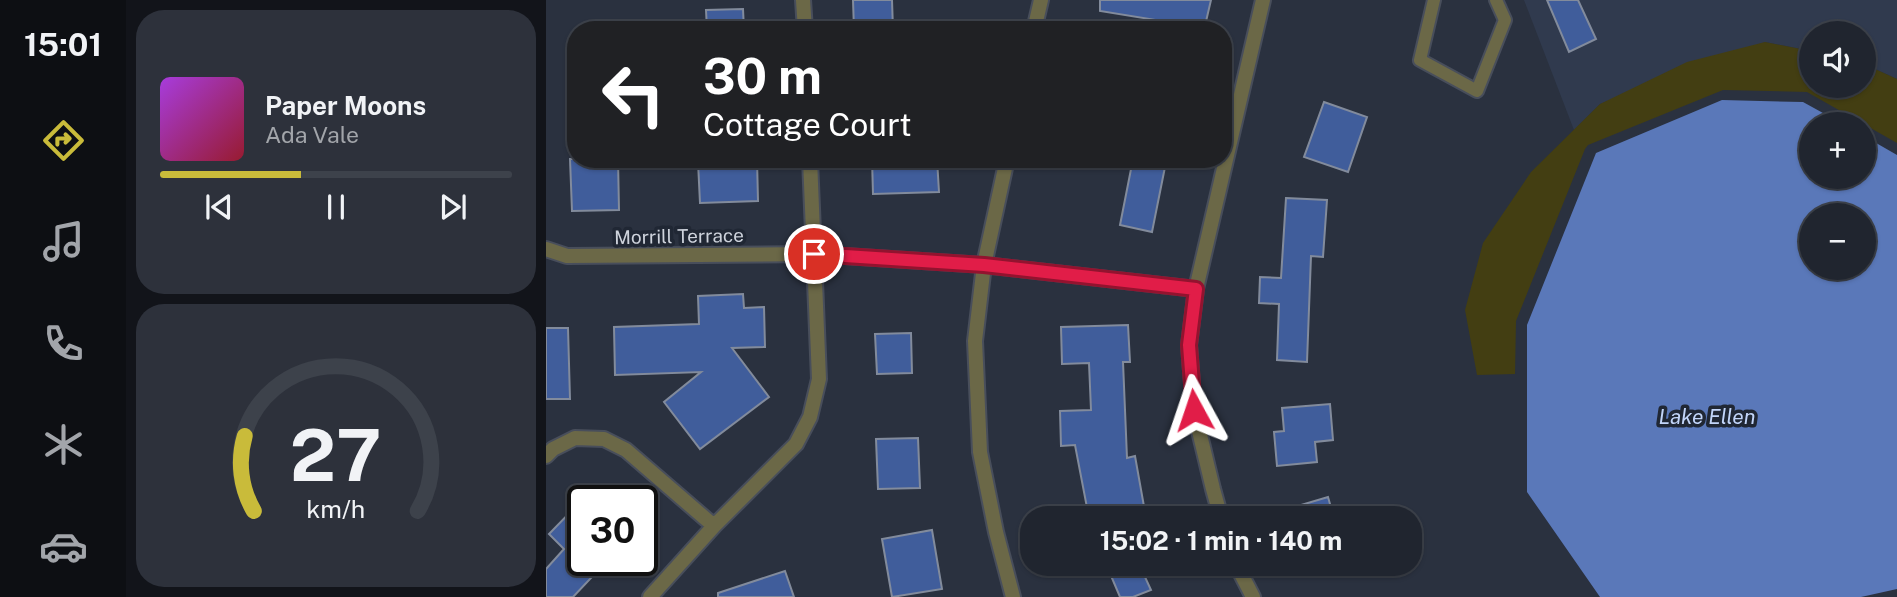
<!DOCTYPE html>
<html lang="en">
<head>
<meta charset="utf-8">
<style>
  :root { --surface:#20252f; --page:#2d313b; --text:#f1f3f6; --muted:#a2a5aa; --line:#3d424b; --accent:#c9bb3a }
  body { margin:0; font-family:"Public Sans",sans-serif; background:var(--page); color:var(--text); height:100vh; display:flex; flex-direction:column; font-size:26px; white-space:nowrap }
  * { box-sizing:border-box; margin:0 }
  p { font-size:23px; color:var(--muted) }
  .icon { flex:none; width:38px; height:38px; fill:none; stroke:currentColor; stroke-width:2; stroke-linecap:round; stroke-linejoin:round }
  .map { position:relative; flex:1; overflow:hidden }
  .panel { display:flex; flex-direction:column; gap:10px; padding:10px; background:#12141a; width:420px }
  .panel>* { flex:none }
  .guide { position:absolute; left:21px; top:21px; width:665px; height:147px; border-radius:28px; box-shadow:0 2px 5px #0004,0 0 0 2px var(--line); background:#202124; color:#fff; overflow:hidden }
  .fabs { position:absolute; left:1253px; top:21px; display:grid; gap:14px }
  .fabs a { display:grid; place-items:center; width:77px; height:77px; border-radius:50%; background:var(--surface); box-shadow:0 2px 5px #0004,0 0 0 2px var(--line); font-size:35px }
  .speed { position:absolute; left:21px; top:485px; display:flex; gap:14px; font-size:35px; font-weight:700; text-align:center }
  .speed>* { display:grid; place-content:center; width:91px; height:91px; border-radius:50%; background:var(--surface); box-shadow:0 2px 5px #0004,0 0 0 2px var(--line); line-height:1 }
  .speed .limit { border:4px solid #111; border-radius:10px; background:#fff; color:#111 }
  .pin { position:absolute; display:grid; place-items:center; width:60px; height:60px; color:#fff; margin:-30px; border:4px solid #fff; border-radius:50%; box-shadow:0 2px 7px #0007 }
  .me { position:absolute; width:77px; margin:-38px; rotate:355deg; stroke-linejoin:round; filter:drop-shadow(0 0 5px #0008) }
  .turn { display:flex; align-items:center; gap:24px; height:147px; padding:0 21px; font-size:32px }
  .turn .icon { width:91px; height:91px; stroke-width:2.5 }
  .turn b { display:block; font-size:49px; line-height:60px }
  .panel .card { flex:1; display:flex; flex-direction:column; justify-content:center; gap:10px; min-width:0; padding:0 24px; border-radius:28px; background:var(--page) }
  .panel .dial { align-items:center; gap:0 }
  .dial svg { height:182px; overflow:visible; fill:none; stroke:var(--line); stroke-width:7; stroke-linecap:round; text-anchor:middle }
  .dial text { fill:var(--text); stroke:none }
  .song { display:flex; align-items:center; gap:21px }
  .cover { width:84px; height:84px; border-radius:10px; background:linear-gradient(135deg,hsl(280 70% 55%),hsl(350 70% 35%)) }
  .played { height:7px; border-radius:4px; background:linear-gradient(90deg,var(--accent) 40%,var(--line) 40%) }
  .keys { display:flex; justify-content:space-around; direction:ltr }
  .trip { position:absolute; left:474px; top:506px; width:402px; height:70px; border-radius:28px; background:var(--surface); box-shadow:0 2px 5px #0004,0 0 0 2px var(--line); font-weight:700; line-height:70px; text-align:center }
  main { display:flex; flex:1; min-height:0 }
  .tabs { display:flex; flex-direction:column; width:126px; justify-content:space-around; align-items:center; background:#0d0f13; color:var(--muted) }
  .tabs .icon { width:49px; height:49px }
  .tabs .selected { color:var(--accent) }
  .tabs b { font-size:32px; color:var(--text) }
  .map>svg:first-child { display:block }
  .built { fill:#303a4e }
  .green { fill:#433e12 }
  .water { fill:#5a78b9; fill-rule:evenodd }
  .building { fill:#405d9b; stroke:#828b9c; stroke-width:2 }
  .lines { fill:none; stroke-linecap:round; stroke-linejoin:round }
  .service-casing { stroke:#484e5b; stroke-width:16 }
  .minor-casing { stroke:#484e5b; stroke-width:18 }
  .service { stroke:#6b6847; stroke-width:12 }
  .minor { stroke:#6b6847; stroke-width:14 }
  .route-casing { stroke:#92132f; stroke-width:18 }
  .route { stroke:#e11d48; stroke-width:12 }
  .labels { text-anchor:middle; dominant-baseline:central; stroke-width:7; stroke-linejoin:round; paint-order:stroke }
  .street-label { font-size:19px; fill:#ced3dc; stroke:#202734 }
  .water-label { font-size:21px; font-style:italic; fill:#c2d5f9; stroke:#202734 }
</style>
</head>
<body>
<main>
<nav class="tabs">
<b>15:01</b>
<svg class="icon selected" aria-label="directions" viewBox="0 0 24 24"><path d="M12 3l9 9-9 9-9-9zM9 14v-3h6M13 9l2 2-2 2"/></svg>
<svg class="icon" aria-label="music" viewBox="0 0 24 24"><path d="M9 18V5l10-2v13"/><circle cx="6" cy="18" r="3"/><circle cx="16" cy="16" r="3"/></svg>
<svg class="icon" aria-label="phone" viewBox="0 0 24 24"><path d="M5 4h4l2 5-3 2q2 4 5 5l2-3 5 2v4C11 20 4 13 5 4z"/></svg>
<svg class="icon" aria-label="climate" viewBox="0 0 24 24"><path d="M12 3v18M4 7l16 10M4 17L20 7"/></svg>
<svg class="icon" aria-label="car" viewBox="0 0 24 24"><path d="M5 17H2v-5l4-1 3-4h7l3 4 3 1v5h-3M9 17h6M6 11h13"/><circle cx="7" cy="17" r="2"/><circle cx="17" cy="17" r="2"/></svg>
</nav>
<section class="panel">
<div class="card">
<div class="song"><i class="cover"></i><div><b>Paper Moons</b><p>Ada Vale</p></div></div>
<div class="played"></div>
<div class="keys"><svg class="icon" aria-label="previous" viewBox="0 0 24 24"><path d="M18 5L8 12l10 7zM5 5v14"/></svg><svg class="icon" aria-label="pause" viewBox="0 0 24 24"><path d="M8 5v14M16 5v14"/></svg><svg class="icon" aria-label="next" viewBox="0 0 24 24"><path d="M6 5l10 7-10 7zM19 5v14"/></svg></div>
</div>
<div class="card dial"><svg viewBox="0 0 100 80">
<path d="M14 69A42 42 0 1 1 86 69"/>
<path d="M14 69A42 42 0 0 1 10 36" stroke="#c9bb3a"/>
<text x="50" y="56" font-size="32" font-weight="700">27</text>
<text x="50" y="72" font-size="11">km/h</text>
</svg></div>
</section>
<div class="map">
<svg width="1351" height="597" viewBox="0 0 1351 597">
  <rect width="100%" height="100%" fill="#2a313f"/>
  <path class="built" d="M978,0H1351V79L1318,64V33H1265V51L1219,42L1054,104L1028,130Z"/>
  <path class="green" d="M1219,42L1265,51V86H1318V64L1351,79V143L1261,92L1177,90L1042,145L1039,149L970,321L969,374L931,375L919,310L937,243L985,172L1054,104L1141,62Z"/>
  <path class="water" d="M1176,100L1257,102L1297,124H1265V177H1318V136L1351,155V589L1315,597H1054L981,492V325L1050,153ZM1265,215H1318V268H1265Z"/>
  <path class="building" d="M307,0H346L347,30H308Z
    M554,0H665L658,30H634L615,25L616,21L554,11Z
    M1001,0H1032L1050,39L1023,52Z
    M197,9L198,30H161L160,10Z
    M778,102L821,117L802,172L758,157Z
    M24,159H72L73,210L26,211Z
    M167,159H211L212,201L154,203L152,162H168Z
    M326,159H391L393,192L327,194Z
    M587,159H606L620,162L606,232L574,225Z
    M740,198L781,200L777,257L765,256L761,362L731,360L733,304L713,303L714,277L735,278Z
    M197,294L198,308L218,307L219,347L186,348L223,397L154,449L118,402L155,372L69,375L68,327L153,324L152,296Z
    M582,325L584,362H577L581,458L589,456L599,512L567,518H543L529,445L515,446L514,411L545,410L543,363L516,364L515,327Z
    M0,328H22L24,399H0Z
    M365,333L366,373L331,374L329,334Z
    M784,404L787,440L769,442L771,462L731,466L728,432L738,431L736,408Z
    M372,438L374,488L332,489L330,439Z
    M782,497L788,518H728V513Z
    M37,499V560H62L27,597H0V569L18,549L3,534Z
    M386,530L396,589L346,597L336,539Z
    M560,564H593L605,590L587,597H574Z
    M239,571L248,597H172V593Z"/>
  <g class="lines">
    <g class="service-casing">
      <path id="service" d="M888,0L874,60L931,91L959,20L950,0"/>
    </g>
    <g class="minor-casing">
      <path id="minor" d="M257,0L259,30
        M488,30L495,0
        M461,159L438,265L429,341L434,452L450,532L467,597
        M0,249L21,256L268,254L438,265L650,289
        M0,456L7,449L29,438L58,439L80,450L168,526
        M675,518L667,489L648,410L643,345L650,289L717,0
        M690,564L707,597
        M104,597L168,526L250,444L264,417L273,379L264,159"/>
    </g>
    <use href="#service" class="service"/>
    <use href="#minor" class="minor"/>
  </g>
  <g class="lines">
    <g class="route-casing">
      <path id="route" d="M268,254L438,265L650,289L643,345L648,410"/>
    </g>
    <use href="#route" class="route"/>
  </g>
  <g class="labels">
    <g class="street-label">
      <text transform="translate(133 236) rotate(-1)">Morrill Terrace</text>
    </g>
    <g class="water-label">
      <text x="1161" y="416">Lake Ellen</text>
    </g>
  </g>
</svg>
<div class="fabs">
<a><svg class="icon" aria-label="sound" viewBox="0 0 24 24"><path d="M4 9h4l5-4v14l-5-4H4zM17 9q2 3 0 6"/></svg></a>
<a>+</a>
<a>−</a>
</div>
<div class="speed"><div class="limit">30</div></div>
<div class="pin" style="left:268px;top:254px;background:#d93025"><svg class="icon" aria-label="arrive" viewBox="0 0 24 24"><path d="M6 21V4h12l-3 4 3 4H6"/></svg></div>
<svg class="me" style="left:648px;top:410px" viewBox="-20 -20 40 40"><path d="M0-17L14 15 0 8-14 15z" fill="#e11d48" stroke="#fff" stroke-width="4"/></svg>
<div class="trip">15:02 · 1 min · 140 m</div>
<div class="guide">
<div class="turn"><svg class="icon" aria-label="left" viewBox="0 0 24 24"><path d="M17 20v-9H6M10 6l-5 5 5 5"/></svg><div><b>30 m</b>Cottage Court</div></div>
</div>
</div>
</main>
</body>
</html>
